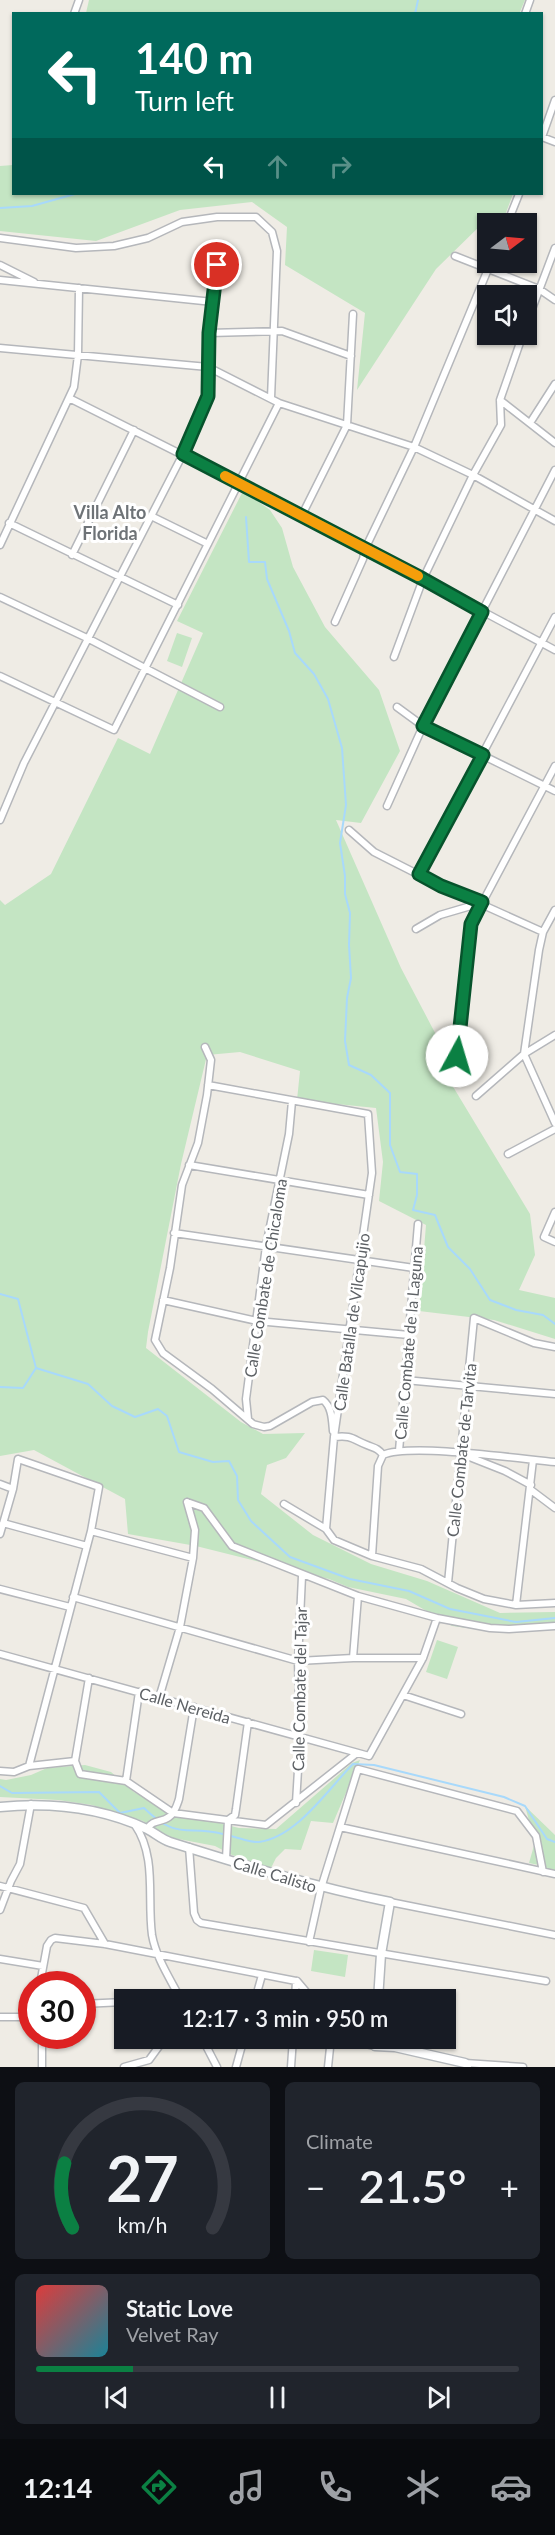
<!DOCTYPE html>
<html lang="en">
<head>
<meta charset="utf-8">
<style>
  :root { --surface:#171b24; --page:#20242c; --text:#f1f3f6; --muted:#9ea1a6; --line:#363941; --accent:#0b8043 }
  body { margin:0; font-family:Lato,sans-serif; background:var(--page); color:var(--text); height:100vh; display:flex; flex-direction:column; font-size:22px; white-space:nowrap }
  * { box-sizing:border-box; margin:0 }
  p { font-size:20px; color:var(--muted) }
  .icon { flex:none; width:33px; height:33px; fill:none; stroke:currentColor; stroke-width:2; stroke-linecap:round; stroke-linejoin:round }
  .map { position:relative; height:2067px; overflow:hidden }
  .details { display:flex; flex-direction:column; gap:15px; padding:15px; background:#0d0f14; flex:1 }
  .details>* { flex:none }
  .guide { position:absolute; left:12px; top:12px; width:531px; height:183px; border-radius:0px; box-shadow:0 2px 4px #0004; background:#00695c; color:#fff; overflow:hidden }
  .needle { width:39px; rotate:74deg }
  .tools { position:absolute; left:477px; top:213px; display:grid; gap:12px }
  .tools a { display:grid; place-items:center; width:60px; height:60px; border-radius:0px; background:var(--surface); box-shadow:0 2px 4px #0004; font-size:30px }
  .speed { position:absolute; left:18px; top:1971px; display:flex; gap:12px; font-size:30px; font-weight:700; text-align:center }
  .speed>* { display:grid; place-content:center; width:78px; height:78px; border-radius:50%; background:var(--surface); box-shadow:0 2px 4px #0004; line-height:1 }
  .speed .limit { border:9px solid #d22; background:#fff; color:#111 }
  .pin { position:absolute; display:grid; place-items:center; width:51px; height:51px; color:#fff; margin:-26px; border:3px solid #fff; border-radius:50%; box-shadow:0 2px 6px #0007 }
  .me { position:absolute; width:66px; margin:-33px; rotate:6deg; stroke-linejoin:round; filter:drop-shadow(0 0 4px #0008) }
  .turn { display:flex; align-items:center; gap:21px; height:126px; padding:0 24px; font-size:27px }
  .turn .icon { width:78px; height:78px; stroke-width:2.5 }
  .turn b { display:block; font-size:42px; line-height:51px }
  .lanes { display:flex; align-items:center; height:57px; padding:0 24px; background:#0003; justify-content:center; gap:30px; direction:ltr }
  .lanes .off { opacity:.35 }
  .big { font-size:45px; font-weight:600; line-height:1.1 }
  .details .widget { flex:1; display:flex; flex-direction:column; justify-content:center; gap:9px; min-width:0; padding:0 21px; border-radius:9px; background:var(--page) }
  .details .dial { align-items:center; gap:0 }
  .dial svg { height:156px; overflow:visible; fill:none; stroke:var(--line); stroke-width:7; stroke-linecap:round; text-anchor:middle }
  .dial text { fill:var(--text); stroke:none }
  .song { display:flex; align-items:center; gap:18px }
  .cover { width:72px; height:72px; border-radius:9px; background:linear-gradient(135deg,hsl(0 70% 55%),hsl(190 70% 35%)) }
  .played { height:6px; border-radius:3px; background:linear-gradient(90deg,var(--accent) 20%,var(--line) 20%) }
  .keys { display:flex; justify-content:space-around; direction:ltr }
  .heat { display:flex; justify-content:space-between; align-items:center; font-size:33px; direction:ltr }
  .details .tiles { flex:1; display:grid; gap:15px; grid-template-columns:1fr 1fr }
  .widget:last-child { grid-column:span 2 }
  .trip { position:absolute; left:114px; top:1989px; width:342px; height:60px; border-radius:0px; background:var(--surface); box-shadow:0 2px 4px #0004; font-weight:600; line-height:60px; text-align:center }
  .menu { display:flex; height:96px; justify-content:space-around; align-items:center; background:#090b0e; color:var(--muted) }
  .menu .icon { width:42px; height:42px }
  .menu .selected { color:var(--accent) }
  .menu b { font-size:27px; color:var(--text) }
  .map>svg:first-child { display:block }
  .green { fill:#c4e5c3 }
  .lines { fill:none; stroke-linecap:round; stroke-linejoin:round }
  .stream { stroke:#a8d9fb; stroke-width:2 }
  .street-casing { stroke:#b5b7bb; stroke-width:9 }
  .secondary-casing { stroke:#b4b8bc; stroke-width:11 }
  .street { stroke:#fff; stroke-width:6 }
  .secondary { stroke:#fff; stroke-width:8 }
  .route-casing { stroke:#07532c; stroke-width:15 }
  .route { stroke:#0b8043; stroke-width:10 }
  .slow { stroke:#f59e0b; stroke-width:10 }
  .labels { text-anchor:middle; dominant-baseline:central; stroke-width:6; stroke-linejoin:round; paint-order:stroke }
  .street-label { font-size:16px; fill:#5d6165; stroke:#fff }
  .neighbourhood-label { font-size:18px; font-weight:bold; fill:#6e7377; stroke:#fff }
</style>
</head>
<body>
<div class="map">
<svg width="555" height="2067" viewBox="0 0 555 2067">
  <rect width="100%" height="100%" fill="#efece5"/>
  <path class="green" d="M89,0H525L519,14L86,13Z
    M13,165L14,194H513L502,223L485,221L436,269L357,390L365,313L285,265L287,227L252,202L180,210L96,241L0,231V166Z
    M243,491L270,510L282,528L293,567L325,627L379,690L400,751L361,823L336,820L401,968L444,1050L452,1085L530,1214L535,1255L519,1290L555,1298V1339L494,1320L419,1311L426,1225L379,1201L383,1162L376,1108L297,1100L300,1071L240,1052L207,1055L181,1164L148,1332L146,1348L241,1422L263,1434L305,1433L286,1458L267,1465L261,1494L313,1535L371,1564L427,1581L500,1613L555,1612V1626L504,1633L452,1626L406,1599L348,1587L329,1579L196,1546L128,1534L125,1499L34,1450L0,1456V900L5,905L51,874L118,738L150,754L203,633L177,621Z
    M177,633L192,638L182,667L167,661Z
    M437,1640L458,1647L447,1679L426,1672Z
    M360,1760L333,1823L311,1821L301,1850L285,1849L276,1858L271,1868L232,1855L215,1846L168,1837L143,1821L92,1805L58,1800L0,1797V1779L6,1780L31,1775L47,1768L85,1765L111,1772L134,1792L167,1810L239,1828L276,1829L352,1763Z
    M525,1806L555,1835V1874L543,1866L529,1863L535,1842Z
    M314,1950L348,1955L345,1977L311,1971Z"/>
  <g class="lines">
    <path class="stream" d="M415,14L418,0
      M0,208L32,206L75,194
      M246,517L249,562H265L267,579L289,631L295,653L314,674L328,699L342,748L346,805L340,843L345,876V894L350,913L349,945L351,978L347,998L345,1041L349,1065L371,1075L390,1093V1145L400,1172L417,1174V1195L413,1210L435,1215L448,1247L470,1269L490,1300L516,1310L543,1315L555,1324
      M0,1294L18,1299L36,1368L88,1384L112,1406L135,1417L158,1409L167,1416L179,1452L213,1462L229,1461L237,1476L238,1500L251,1521L290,1557L350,1579L409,1591L450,1609L516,1622L555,1618
      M0,1387L23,1388L36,1368
      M0,1786L12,1793L99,1792L120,1813L144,1808C178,1841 185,1825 223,1834
      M231,1836C240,1838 251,1843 259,1842C297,1837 328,1789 353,1764L374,1765L504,1797L525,1806L547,1839L555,1842"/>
    <g class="street-casing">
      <path id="street" d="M74,14L79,0
        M525,14L530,0
        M542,137L555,100
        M542,137L555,142
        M507,224L519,194
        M0,238L76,248L114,246L148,238L182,222L217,217H256L272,232L277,251L271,398
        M455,256L539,289L555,300
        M0,265L34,282
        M0,280L213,302
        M526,325L555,248
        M209,333L282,331L351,356
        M0,348L208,367L279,403L414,447L473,475L555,521
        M69,398L302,515L555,650
        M500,400L555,443
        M530,423L555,384
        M302,515L347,425L353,314
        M151,516L208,544
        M9,523L178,605
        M0,545L74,387L78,355L79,288
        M72,555L134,430
        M0,597L89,639L220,707
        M335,622L363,559L365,549L414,447L491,262
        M394,657L423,579L473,475L501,425L500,400L523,334
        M0,676L114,730L279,403
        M397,707L423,726L555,791
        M387,806L423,726L555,470
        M0,820L24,763L183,454L208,396L209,333L217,265
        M349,830L374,852L441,886L543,932
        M419,874L555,617
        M555,910L543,932L539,950L524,1054L555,1123
        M416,929L440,915L481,903
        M205,1047L211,1060L207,1095L198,1143L182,1185L170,1268L155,1340L163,1353L212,1389L253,1424L264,1427L270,1426L312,1402L323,1400C332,1407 332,1420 333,1431
        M457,1056L471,924L555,766
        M208,1085L368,1114L372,1173L334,1437L326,1529
        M476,1096L524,1054L555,1035
        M508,1154L555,1129
        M189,1165L369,1195
        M555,1212L544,1237L555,1242
        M174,1233L414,1268
        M163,1300L257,1321L409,1335
        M405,1380L555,1394
        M248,1419L246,1399L266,1246L289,1134L292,1101
        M334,1437C352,1435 352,1439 367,1445C374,1448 378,1448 383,1455
        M399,1451L418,1224
        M467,1456L505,1471L531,1485
        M0,1484L13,1489
        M531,1490L555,1508
        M187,1502L204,1508L232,1546L358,1596L437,1618L490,1628L509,1629L555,1626
        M284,1504L326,1529L334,1540L372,1556L421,1569L457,1588L484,1599L516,1605L555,1603
        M3,1523L87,1546
        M91,1531L193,1558
        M0,1534L13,1489L18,1459L99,1487L91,1531L29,1766
        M372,1556L378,1466L383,1455C410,1443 521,1459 555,1462
        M448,1583L474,1318L534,1343L555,1347
        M0,1589L70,1607
        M73,1597L298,1661L353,1658H423
        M516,1605L533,1460
        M0,1654L369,1756L423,1658L437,1618
        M353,1658L358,1596
        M403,1695L461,1714
        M159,1698L180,1627L193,1558L195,1530L187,1502
        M75,1761L80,1774L126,1781L173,1813L266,1825L357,1753
        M75,1761L89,1678
        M0,1771L14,1772L29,1766L75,1761
        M126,1781L139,1692
        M296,1803L300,1737L298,1661L302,1576
        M228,1820L235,1815L236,1809L248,1722
        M135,1825C157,1857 147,1898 152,1935C156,1958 171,1980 181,2000
        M340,1827L555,1874
        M147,1829C153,1819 161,1823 169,1817C175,1813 177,1805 179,1799L194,1707
        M189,1847L194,1913L197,1920L201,1923L546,1981
        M226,1859L228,1820
        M0,1886L84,1908L105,1944
        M390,1902L555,1935
        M0,1910L11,1881L20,1864L31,1804
        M309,1942L321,1888L358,1769L517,1811L536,1836L543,1872
        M0,1959L43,1966
        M297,1981L313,2000
        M40,1984L47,1946L51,1940L55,1938L105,1944L296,1981L295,2000
        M255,2000L262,1975
        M82,2004L124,2002
        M0,2017H32
        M202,2038L217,2067
        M340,2038L375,2046
        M465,2063L523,2067
        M42,2067V2036
        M124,2067L149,2060L165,2038
        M236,2067L244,2038
        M291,2067L293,2038
        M328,2067L331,2038"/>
    </g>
    <g class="secondary-casing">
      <path id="secondary" d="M0,1807C51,1802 100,1807 147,1829C155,1833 161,1839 170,1842C243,1865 315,1887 390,1902L381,1954L378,2000
        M375,2038V2046L395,2047L465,2063L467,2067"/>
    </g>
    <use href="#street" class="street"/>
    <use href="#secondary" class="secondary"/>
  </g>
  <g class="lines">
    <g class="route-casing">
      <path id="route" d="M217,265L209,333L208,396L183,454L423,579L482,612L423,726L483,755L419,874L441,886L482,902L471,924L457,1056"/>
    </g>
    <use href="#route" class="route"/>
    <path class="slow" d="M225,476L418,576"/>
  </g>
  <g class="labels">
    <g class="street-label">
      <text transform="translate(265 1278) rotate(-81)">Calle Combate de Chicaloma</text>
      <text transform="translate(351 1322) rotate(-82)">Calle Batalla de Vilcapujio</text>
      <text transform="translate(408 1343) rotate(-85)">Calle Combate de la Laguna</text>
      <text transform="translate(461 1450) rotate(-84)">Calle Combate de Tarvita</text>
      <text transform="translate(299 1689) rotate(-89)">Calle Combate del Tajar</text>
      <text transform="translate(185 1705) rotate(16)">Calle Nereida</text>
      <text transform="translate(275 1874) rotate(17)">Calle Calisto</text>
    </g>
    <g class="neighbourhood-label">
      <text x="110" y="512">Villa Alto<tspan x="110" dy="21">Florida</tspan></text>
    </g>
  </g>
</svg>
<div class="tools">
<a><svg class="needle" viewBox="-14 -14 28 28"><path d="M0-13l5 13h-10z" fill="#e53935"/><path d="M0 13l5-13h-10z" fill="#9ea1a6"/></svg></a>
<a><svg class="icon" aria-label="sound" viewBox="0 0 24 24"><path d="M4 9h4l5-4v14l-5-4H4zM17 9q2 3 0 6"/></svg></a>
</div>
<div class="speed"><div class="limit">30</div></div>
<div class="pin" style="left:217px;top:265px;background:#d93025"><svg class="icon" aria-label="arrive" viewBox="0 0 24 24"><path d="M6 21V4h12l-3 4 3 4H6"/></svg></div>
<svg class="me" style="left:457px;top:1056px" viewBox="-20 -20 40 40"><circle r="19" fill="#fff"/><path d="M0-13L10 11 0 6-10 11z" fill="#0b8043"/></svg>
<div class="trip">12:17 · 3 min · 950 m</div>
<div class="guide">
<div class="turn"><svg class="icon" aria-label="left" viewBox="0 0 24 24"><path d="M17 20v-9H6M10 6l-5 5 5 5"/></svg><div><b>140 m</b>Turn left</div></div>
<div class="lanes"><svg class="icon" aria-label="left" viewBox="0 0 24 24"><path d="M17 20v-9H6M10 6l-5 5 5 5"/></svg><svg class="icon off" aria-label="ahead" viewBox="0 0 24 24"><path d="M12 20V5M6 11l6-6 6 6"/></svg><svg class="icon off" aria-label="right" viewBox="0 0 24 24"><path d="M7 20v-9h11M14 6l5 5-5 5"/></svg></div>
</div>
</div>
<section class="details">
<div class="tiles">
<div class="widget dial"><svg viewBox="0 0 100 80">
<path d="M14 69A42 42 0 1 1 86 69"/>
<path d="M14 69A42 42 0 0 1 10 36" stroke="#0b8043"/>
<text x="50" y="56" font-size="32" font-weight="700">27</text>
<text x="50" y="72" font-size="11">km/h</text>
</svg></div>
<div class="widget"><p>Climate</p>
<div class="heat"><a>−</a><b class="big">21.5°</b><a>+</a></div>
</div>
<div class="widget">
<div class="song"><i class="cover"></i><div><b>Static Love</b><p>Velvet Ray</p></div></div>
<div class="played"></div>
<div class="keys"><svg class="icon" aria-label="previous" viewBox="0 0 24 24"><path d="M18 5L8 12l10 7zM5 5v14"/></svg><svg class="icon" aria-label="pause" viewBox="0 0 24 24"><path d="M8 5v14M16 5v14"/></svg><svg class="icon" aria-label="next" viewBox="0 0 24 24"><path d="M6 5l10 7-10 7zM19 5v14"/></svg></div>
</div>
</div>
</section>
<nav class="menu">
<b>12:14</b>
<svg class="icon selected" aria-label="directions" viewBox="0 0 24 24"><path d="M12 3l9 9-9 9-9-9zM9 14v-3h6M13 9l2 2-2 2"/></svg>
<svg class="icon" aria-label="music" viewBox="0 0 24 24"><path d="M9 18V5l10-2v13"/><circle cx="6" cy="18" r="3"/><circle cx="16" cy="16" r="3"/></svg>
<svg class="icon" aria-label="phone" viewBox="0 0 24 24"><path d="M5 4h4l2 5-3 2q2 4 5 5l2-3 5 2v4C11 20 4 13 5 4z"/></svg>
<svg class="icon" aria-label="climate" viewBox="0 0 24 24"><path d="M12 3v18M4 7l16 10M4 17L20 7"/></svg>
<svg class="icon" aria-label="car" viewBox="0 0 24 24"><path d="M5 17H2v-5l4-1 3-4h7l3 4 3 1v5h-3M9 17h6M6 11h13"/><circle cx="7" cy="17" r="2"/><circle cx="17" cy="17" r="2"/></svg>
</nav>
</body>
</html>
